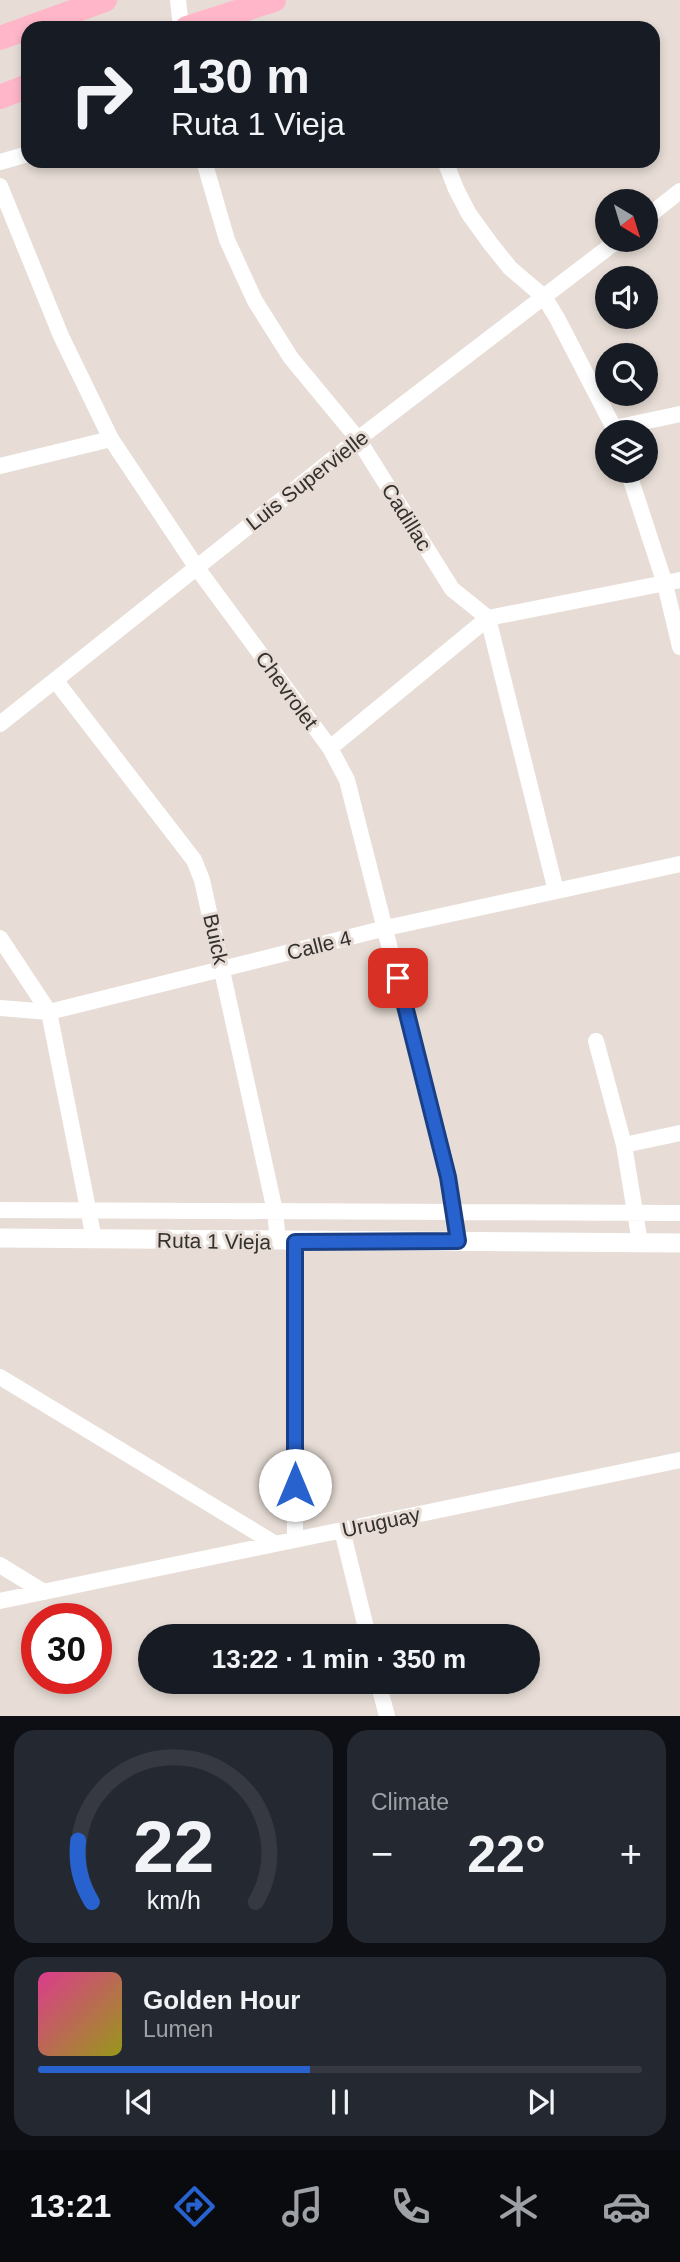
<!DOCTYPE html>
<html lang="en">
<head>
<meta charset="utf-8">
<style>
  :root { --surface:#171b24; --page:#242831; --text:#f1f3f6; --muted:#9ea1a6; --line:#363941; --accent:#2762cf }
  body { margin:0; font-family:Helvetica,sans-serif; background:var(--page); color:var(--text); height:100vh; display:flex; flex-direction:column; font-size:26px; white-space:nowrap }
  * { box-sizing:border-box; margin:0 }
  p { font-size:23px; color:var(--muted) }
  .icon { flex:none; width:38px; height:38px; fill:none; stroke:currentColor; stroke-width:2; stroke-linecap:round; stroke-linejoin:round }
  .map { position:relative; height:1716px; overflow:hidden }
  .drawer { display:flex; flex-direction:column; gap:14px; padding:14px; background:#0d0f14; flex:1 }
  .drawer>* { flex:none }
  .hud { position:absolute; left:21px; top:21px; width:639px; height:147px; border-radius:21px; box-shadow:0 4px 10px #0003; background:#171b24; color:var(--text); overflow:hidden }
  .needle { width:46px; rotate:142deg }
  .controls { position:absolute; left:595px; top:189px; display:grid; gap:14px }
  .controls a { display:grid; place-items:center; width:63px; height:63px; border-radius:50%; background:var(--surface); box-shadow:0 4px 10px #0003; font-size:35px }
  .speed { position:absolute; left:21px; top:1603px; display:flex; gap:14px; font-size:35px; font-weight:700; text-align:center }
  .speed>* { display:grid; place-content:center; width:91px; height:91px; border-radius:50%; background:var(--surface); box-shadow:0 4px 10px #0003; line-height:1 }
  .speed .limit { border:10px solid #d22; background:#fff; color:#111 }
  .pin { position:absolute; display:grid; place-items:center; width:60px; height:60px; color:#fff; margin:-30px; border-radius:14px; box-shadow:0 4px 10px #0006 }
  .me { position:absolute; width:77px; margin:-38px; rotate:0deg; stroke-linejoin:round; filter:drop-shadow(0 0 5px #0008) }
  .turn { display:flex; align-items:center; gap:24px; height:147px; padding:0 35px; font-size:32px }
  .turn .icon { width:91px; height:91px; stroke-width:2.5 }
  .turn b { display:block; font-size:49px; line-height:60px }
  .big { font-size:52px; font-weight:600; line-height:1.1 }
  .drawer .tile { flex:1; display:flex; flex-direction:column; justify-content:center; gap:10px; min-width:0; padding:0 24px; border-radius:21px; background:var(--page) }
  .drawer .dial { align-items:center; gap:0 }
  .dial svg { height:182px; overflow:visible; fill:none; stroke:var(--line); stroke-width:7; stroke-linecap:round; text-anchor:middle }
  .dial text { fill:var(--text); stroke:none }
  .song { display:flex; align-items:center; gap:21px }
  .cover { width:84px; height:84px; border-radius:10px; background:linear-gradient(135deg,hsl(330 70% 55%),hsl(60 70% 35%)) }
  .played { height:7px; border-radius:4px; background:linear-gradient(90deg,var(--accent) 45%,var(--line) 45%) }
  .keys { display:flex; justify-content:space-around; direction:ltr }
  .heat { display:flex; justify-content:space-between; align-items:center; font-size:38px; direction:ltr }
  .drawer .tiles { flex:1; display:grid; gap:14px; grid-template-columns:1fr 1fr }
  .tile:last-child { grid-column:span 2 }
  .trip { position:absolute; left:138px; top:1624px; width:402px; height:70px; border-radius:35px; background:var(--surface); box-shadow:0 4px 10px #0003; font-weight:600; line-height:70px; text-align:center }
  .tabs { display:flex; height:112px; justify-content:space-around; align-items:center; background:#090b0e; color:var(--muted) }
  .tabs .icon { width:49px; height:49px }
  .tabs .on { color:var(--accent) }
  .tabs b { font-size:32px; color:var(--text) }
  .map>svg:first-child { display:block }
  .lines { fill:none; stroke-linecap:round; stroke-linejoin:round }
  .minor { stroke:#fff; stroke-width:16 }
  .tertiary { stroke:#fff; stroke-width:19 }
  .trunk { stroke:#feb6c8; stroke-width:24 }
  .route-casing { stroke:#194087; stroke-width:18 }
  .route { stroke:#2762cf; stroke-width:12 }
  .labels { text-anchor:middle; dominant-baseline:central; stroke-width:6; stroke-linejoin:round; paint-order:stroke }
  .street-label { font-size:21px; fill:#33302d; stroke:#e7ddd6 }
</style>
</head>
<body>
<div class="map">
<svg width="680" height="1716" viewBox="0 0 680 1716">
  <rect width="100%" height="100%" fill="#e7ddd6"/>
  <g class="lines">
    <path class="minor" d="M178,0L181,28
      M204,161L227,240L255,301L291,358L358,439L452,589L488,618L556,891
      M445,161L456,189L469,214L490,243L510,268L544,297L557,318L616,432
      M0,162L28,154
      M0,186L61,336L111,439L197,568L330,748L347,780L448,1177L458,1241
      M646,218L680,191
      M614,428L680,414
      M0,466L111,439
      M628,471L665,584L680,647
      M55,680L194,860L202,880L275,1211L278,1241
      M0,724L358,439L618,240
      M330,748L488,618L680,580
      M0,938L49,1012L94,1239
      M0,1008L49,1012L386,928L680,864
      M596,1041L624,1145L640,1243
      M624,1145L680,1133
      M0,1210L680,1213
      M295,1242V1539
      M0,1377L274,1543
      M342,1530L368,1636
      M0,1565L44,1592
      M0,1601L680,1460
      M378,1682L387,1716"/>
    <path class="tertiary" d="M0,1238L680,1243"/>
    <path class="trunk" d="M187,28L274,0
      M0,38L105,0
      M0,97L28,86"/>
  </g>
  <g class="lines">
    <g class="route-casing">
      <path id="route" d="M295,1485V1242L458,1241L448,1177L398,978"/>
    </g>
    <use href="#route" class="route"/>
  </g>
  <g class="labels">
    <g class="street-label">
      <text transform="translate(307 480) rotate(-38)">Luis Supervielle</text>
      <text transform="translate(407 517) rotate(58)">Cadillac</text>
      <text transform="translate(287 690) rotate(54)">Chevrolet</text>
      <text transform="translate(216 939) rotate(77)">Buick</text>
      <text transform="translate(319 945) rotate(-14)">Calle 4</text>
      <text transform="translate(214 1241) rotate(1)">Ruta 1 Vieja</text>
      <text transform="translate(381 1522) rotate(-12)">Uruguay</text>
    </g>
  </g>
</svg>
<div class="controls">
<a><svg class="needle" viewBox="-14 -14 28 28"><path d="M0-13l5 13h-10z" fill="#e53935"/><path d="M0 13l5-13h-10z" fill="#9ea1a6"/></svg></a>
<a><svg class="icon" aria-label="sound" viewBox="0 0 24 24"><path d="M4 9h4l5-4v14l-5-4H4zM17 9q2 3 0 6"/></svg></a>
<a><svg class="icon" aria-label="search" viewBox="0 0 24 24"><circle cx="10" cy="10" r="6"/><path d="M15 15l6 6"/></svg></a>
<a><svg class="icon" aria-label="layers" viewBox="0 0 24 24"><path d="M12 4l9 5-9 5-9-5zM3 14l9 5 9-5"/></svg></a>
</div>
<div class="speed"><div class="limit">30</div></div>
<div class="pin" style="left:398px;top:978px;background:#d93025"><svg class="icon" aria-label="arrive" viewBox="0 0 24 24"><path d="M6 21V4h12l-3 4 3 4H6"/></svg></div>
<svg class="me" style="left:295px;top:1485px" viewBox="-20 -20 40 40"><circle r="19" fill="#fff"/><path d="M0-13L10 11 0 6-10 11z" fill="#2762cf"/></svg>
<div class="trip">13:22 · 1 min · 350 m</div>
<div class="hud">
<div class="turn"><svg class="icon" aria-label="right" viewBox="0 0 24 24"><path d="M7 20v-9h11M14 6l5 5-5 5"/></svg><div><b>130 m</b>Ruta 1 Vieja</div></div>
</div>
</div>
<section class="drawer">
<div class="tiles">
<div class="tile dial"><svg viewBox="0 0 100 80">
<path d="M14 69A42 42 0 1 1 86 69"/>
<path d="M14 69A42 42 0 0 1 8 42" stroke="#2762cf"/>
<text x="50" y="56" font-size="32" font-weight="700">22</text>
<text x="50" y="72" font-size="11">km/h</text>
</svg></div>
<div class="tile"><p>Climate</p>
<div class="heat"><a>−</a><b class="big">22°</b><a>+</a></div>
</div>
<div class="tile">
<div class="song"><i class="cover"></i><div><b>Golden Hour</b><p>Lumen</p></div></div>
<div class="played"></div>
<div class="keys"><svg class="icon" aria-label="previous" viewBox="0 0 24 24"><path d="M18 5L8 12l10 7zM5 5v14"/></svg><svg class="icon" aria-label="pause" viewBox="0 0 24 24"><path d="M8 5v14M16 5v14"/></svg><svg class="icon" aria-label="next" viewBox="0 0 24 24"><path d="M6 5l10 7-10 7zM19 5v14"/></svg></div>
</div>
</div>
</section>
<nav class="tabs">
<b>13:21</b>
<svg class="icon on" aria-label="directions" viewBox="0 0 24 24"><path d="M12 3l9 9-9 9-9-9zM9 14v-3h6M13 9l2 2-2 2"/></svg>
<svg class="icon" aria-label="music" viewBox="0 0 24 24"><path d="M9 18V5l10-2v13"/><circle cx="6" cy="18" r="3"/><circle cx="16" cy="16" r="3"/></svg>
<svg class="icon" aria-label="phone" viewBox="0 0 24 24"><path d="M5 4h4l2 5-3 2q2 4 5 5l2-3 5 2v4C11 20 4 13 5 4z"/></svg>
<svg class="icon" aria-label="climate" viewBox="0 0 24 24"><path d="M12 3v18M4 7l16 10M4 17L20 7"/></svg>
<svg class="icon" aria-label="car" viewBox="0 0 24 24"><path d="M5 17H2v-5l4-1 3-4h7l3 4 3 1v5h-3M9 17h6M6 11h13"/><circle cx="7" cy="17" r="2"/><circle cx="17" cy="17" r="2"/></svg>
</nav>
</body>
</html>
